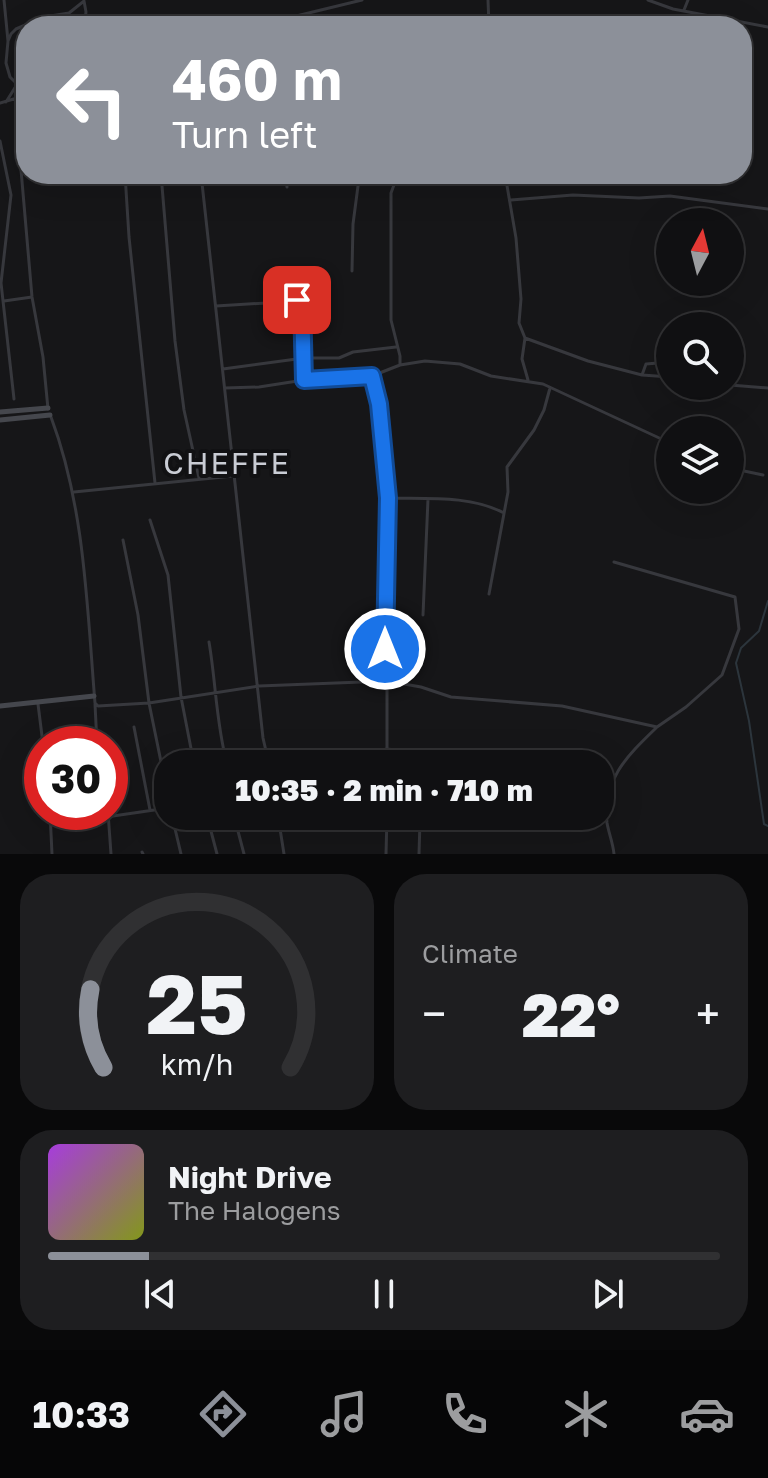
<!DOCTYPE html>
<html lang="en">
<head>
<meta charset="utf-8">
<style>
  :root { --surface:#101012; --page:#1e1e20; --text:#f1f3f6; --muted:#9c9d9f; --line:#303032; --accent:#8c9099 }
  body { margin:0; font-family:"Golos Text",sans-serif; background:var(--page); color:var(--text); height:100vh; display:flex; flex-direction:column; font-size:30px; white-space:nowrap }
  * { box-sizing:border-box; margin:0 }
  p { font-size:26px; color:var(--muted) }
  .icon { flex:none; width:44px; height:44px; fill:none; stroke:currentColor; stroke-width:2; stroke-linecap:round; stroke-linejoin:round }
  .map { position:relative; height:854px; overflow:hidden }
  .details { display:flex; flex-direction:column; gap:20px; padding:20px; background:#09090a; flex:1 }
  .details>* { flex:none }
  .banner { position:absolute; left:16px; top:16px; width:736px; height:168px; border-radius:32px; box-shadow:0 8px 32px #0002,0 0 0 2px var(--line); background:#8c9099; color:#fff; overflow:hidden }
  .needle { width:52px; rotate:7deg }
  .controls { position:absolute; left:656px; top:208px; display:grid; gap:16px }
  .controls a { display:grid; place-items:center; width:88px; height:88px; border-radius:50%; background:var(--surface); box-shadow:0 8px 32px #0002,0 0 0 2px var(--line); font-size:40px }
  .speed { position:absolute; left:24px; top:726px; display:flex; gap:16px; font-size:40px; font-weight:700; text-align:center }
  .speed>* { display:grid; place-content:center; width:104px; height:104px; border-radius:50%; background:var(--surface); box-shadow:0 8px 32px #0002,0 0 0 2px var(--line); line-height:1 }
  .speed .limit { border:12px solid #d22; background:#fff; color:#111 }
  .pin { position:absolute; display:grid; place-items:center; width:68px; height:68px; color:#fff; margin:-34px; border-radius:16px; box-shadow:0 4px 12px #0006 }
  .me { position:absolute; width:88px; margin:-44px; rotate:0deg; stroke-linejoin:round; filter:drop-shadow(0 0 6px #0008) }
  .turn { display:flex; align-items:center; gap:28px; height:168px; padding:0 24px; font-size:36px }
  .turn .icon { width:104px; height:104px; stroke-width:2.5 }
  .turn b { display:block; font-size:56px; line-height:68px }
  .big { font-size:60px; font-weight:800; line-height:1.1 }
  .details .widget { flex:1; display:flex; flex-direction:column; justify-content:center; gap:12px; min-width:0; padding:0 28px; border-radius:32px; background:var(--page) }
  .details .dial { align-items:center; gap:0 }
  .dial svg { height:208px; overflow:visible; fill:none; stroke:var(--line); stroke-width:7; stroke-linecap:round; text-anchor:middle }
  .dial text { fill:var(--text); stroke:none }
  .song { display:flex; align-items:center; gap:24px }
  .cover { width:96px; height:96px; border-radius:12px; background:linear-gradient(135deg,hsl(280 70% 55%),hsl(70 70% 35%)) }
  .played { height:8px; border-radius:4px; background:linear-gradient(90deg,var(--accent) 15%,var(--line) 15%) }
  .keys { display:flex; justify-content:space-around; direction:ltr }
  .heat { display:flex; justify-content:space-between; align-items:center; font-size:44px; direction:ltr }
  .details .tiles { flex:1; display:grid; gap:20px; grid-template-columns:1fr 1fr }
  .widget:last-child { grid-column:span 2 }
  .trip { position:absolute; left:154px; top:750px; width:460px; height:80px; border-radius:32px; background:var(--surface); box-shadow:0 8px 32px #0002,0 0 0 2px var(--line); font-weight:800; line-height:80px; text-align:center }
  .tab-bar { display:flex; height:128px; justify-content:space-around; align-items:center; background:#060607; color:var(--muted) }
  .tab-bar .icon { width:56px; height:56px }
  .tab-bar .on { color:var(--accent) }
  .tab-bar b { font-size:36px; color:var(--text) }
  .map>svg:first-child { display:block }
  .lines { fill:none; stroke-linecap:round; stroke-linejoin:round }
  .stream { stroke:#2c353c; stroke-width:2 }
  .street { stroke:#37383d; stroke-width:3 }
  .secondary { stroke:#45474d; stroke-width:5 }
  .route-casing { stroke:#114b97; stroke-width:20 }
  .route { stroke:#1a73e8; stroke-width:14 }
  .labels { text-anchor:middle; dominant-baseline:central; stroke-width:8; stroke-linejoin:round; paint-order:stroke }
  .quarter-label { font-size:30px; letter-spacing:2px; fill:#c9ccd4; stroke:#111113 }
</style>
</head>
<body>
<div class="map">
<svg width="768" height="854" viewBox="0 0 768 854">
  <rect width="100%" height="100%" fill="#161618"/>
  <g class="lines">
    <path class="stream" d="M768,601L759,631L741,648L736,663L749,721L764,824L768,826"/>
    <path class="street" d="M4,0L8,41
      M488,0L489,26
      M648,0L673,9L768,27
      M684,10L688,0
      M255,26L362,0
      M730,26L739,23
      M26,82L17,98L18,135L32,297L43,357L48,409
      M16,83L10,77L6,63L8,41L11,34L16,29L44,17L69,13L84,1L86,12L84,26
      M6,102L26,70
      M0,103L17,98
      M0,141L11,195L1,283L14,399
      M125,174L129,237L155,483
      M161,174L175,341L184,410L199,478
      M201,174L263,738L269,764
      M285,174L287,187
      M398,174L391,193V320L400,356V365
      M505,174L516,238L521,299L519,323L525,338L522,359L528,380
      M511,200L573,195L639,198L670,196L768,209
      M352,271L353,224L358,186L356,174
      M4,301L32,297
      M216,306L300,301L305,352L304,379
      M525,338L588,361L642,375L670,377
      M223,369L304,358H339L353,352L396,347
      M642,375L646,364L670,362
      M372,376C394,477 387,580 383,682
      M730,385L768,388
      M225,388L259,387L304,380L372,376L400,365L425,361L460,364L491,376L543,384L670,443
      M51,417C85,508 87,607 95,703L98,706L149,703L259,686L387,681L421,687L451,697L562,706L657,727L686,707L722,675L739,629L735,597L614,562
      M730,468L763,475
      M74,492L233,476
      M388,498C426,499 470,495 504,513
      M150,520L168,575L181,697L194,764
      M123,540L138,615L149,703L168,796
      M489,594L508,492L507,467L534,430L544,410L550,388
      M423,615L428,499
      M209,642C216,683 216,723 227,764
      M38,704L43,744
      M95,704L97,744
      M134,727L150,810
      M386,749L526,762
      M387,764V681
      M50,812L52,854
      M108,812L111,854
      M172,816L181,854
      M207,816L217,854
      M234,816L244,854
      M278,816L284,854
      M51,825L168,808
      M142,852L143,854
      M386,854L387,816
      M419,854L420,821
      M614,854C613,843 609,834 607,823C602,780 627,756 656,728"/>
    <path class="secondary" d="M0,412L48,408
      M0,420L50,415
      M0,706L94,696"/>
  </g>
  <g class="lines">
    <g class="route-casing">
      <path id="route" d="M297,300L302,302L304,380L372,376L379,404L388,498L385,649"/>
    </g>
    <use href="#route" class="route"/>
  </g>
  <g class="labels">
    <g class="quarter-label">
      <text x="227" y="463">CHEFFE</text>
    </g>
  </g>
</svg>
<div class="controls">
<a><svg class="needle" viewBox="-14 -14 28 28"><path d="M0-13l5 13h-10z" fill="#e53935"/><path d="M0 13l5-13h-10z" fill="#9c9d9f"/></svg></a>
<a><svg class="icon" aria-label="search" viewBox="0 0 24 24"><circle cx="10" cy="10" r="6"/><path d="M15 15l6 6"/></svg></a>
<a><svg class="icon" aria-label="layers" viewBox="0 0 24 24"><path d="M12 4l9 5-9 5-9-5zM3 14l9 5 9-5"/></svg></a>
</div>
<div class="speed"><div class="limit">30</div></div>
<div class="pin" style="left:297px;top:300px;background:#d93025"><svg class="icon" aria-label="arrive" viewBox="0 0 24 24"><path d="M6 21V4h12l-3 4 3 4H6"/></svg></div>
<svg class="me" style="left:385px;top:649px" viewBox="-20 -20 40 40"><circle r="17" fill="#1a73e8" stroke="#fff" stroke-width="3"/><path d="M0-11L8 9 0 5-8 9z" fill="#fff"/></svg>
<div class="trip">10:35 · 2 min · 710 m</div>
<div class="banner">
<div class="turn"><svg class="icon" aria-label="left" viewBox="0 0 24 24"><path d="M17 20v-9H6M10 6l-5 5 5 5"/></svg><div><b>460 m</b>Turn left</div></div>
</div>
</div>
<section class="details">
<div class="tiles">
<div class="widget dial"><svg viewBox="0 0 100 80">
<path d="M14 69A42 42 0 1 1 86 69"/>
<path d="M14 69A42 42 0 0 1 9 39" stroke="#8c9099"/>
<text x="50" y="56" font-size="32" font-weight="700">25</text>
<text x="50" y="72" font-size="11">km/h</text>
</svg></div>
<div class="widget"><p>Climate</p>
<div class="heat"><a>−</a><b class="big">22°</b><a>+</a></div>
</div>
<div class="widget">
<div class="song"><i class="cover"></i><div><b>Night Drive</b><p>The Halogens</p></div></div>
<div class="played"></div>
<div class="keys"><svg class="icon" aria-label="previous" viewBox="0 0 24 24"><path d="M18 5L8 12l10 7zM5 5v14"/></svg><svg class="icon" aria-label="pause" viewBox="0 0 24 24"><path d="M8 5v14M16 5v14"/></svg><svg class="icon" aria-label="next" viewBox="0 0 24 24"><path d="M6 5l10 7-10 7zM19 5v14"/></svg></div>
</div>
</div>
</section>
<nav class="tab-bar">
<b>10:33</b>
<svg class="icon on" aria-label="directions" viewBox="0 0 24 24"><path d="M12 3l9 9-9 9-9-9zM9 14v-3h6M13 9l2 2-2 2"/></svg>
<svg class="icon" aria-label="music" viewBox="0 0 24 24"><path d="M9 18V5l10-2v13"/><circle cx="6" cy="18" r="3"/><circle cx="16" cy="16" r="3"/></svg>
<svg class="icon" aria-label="phone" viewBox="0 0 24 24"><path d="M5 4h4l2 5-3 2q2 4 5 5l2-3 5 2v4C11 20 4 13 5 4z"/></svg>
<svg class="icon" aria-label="climate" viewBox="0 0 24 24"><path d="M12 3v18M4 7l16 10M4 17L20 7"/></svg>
<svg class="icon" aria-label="car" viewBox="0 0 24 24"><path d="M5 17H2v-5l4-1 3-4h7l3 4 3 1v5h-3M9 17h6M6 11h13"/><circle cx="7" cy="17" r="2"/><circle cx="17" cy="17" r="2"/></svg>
</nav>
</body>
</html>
